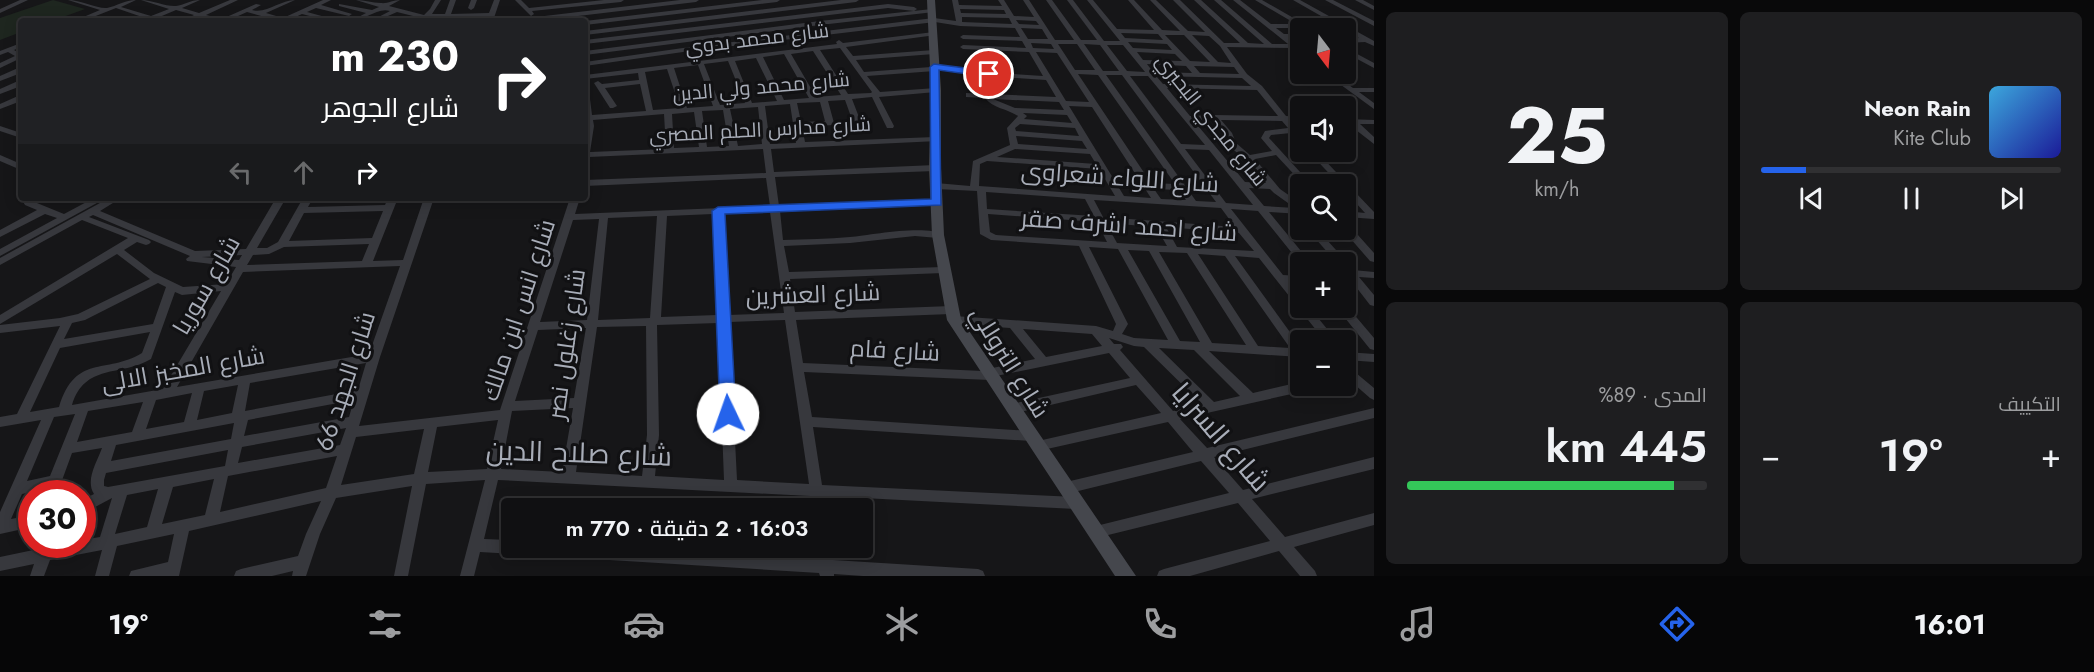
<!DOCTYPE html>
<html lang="ar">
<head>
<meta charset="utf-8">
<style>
  :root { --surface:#101012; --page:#1e1e20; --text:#f1f3f6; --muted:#9c9d9f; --line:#303032; --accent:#2563eb }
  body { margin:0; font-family:Jost,Cairo,sans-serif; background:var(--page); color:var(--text); direction:rtl; height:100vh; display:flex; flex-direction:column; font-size:22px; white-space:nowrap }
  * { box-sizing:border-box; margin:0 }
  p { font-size:20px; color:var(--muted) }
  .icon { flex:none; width:33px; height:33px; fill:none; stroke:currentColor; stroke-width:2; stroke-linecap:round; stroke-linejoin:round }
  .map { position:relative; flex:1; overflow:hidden; direction:ltr }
  .drawer { display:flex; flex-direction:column; gap:12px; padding:12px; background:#09090a; width:720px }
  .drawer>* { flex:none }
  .top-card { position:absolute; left:18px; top:18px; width:570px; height:183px; border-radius:6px; box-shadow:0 3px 15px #0003,0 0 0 2px var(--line); direction:rtl; background:#202124; color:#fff; overflow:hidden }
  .needle { width:39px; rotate:164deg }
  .controls { position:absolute; left:1290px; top:18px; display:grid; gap:12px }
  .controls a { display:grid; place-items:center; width:66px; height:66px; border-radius:6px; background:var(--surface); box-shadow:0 3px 15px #0003,0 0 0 2px var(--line); font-size:30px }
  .speed { position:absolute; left:18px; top:480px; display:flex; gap:12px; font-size:30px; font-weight:700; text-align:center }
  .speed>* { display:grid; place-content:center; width:78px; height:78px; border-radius:50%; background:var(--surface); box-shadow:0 3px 15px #0003,0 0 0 2px var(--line); line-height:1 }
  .speed .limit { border:9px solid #d22; background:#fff; color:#111 }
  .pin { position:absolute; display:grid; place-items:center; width:51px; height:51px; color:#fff; margin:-26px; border:3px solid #fff; border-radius:50%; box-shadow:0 2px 6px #0007 }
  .me { position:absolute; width:66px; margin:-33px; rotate:357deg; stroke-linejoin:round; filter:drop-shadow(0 0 4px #0008) }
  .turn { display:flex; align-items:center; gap:21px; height:126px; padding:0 30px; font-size:27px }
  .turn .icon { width:78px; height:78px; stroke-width:2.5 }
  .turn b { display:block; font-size:42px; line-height:51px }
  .lanes { display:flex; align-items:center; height:57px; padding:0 30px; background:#0003; justify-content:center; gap:30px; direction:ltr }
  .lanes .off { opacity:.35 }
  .big { font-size:45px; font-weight:600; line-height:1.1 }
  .drawer .widget { flex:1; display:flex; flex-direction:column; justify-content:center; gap:9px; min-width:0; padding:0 21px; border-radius:9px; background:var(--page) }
  .drawer .dial { align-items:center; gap:0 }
  .dial b { font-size:78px; line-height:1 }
  .song { display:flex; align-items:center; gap:18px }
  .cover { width:72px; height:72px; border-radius:9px; background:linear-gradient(135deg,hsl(200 70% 55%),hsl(240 70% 35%)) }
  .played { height:6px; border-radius:3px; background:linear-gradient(90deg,var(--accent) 15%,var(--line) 15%) }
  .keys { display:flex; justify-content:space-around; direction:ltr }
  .heat { display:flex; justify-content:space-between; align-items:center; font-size:33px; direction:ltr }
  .charge { height:9px; border-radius:4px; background:linear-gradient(90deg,#34c759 89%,var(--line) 0) }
  .drawer .tiles { flex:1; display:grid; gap:12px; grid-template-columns:repeat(2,1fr) }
  .trip { position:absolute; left:501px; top:498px; width:372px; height:60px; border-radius:6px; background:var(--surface); box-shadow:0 3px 15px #0003,0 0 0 2px var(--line); font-weight:600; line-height:60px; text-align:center; direction:rtl }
  .tab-bar { display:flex; height:96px; justify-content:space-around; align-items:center; background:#060607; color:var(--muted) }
  .tab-bar .icon { width:42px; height:42px }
  .tab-bar .selected { color:var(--accent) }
  .tab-bar b { font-size:27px; color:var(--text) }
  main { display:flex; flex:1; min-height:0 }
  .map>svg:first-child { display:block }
  .green { fill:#1e261f }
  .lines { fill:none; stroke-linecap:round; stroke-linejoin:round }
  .street { fill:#37383d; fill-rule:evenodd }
  .secondary { fill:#45474d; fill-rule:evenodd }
  .route { fill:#2563eb; stroke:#184099; stroke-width:1.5 }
  .labels { text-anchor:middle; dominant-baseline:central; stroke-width:6; stroke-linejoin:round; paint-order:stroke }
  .far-street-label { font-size:20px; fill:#a8adb8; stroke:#111113 }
  .street-label { font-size:24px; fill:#a8adb8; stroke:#111113 }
  .near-street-label { font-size:28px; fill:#a8adb8; stroke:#111113 }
</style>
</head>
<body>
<main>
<section class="drawer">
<div class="tiles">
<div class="widget">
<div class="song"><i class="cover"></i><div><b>Neon Rain</b><p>Kite Club</p></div></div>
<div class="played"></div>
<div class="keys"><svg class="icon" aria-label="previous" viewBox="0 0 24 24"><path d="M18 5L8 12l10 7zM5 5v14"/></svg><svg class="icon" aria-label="pause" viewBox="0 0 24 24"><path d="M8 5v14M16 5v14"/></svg><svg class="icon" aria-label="next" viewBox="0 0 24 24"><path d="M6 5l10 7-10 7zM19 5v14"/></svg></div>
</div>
<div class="widget dial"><b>25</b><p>km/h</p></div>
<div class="widget"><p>التكييف</p>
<div class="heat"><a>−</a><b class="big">19°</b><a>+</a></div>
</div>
<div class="widget"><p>المدى · 89%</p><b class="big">445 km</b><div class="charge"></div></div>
</div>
</section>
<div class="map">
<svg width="1374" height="576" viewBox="0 0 1374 576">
  <rect width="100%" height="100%" fill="#161618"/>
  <path class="green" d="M53,0L85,9L52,21H21V32L0,40V18Z"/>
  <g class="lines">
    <path class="street" d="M20,0H28L0,13V9Z
      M68,0C80,0 98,9 107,8C117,6 125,0 136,0L121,7L151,16L169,9L141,0C152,0 167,7 176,6C184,5 190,0 200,0L182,8L199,13L230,0H238L206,15L222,19L256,4L261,5L252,10C267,14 280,0 295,0L266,13L283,18L323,0H331L321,5L352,14L349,16L316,8L307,12L340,21H329L302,14L287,21H279L247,12L227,21H216L200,17L191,21H182L194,15L176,10L150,21H141L145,18L116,8L83,21H74L100,10Z
      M356,0C365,0 372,3 381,3C387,4 393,0 400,0L389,6L424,15L430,9L435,0H441L432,14H445L450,0H456L451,14L489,13L494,0H500L493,21H487L488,17L450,18L448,21H442L443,18L425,19L397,12L388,16L403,21L383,19L371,21L390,11C377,7 365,21 351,21L366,13L339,6V4L372,10L379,7Z
      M471,0H477L474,8L471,10L468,8Z
      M515,0H521L529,8L604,0H624L621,2L532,11L534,14L531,16Z
      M680,0H699L696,2L536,21L533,19L536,17Z
      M762,0H780L777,2L585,25V21Z
      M841,0H859L856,2L585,35V31Z
      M952,0H958L959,5L1002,6L998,0H1004L1014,16L1034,17L1023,0H1029L1055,40H1074L1046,0H1052L1081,40H1097L1067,0H1073L1104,41H1120L1087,0H1093L1117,29L1154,30L1128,0H1134L1162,30L1180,31L1150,0H1156L1188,31L1205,32L1173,0H1180L1224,43H1240L1194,0H1201L1248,43L1264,44L1214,0H1221L1272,44H1288L1233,0H1240L1271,24H1296L1255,0H1262L1311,28H1276L1284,34H1300V38H1289L1299,45L1300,52L1293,48L1227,47L1247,74L1262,86L1286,116L1300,117V121H1290L1300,133V140H1297L1291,133L1271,135L1269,138L1311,184H1303L1276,155L1255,159L1280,189L1300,203V214L1269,212L1310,262L1300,263L1258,211L1231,209L1283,275L1300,276V282H1288L1300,297V308H1310L1336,340H1324L1259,258L1235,256L1300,346V357L1209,351L1253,393L1300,382V386H1311L1309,389L1305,391L1180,419L1207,448L1374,408V418L1214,457L1243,490L1374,457V469L1252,499L1285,537L1374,513V525L1294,547L1315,571L1317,576H1300L1279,551L1190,576H1157L1159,571L1164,569L1270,541L1238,503L1096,538L1091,537L1089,532L1091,527L1096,526L1229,493L1201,461L1066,494L1061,492L1059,488L1061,484L1066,482L1193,452L1168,422L1038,451L1033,450L1032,446L1033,442L1038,441L1161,413L1136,385L1012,414L1008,412L1006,409L1008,406L1012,404L1130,378L1109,353L996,376L994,379L990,380L804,372L812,417L1031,431L1036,432L1037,436L1036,440L1031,441L813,427L822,485L1076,497L1081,499L1083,503L1081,507L1076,509L824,496L826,508H812L810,496L498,480L484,539L512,540V548H620L818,559L817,548H831L833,560L978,569L983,571L985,576H863L834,574V576H820L819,573L480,552L474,576H460L485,480L426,484L408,576H394L412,486L336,498L320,534L306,576H292L293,571L272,576H234L236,571L241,569L298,556L306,534L321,501L189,531L179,576H129L131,571L168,562L174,534L117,546L109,576H95L102,550L50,560L44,576H30L34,564L0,571V557L62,544H82V540L100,537L112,498L82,514V500L94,494C85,480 97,462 102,448L72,453L57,494H43L45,489L22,494L11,519L32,515V527L0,534V512L41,420L0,427V417L17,414L60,326L0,333V325L60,318L78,314L150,279L117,254L0,324V315L128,238L82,220L0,265V258L109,198H121L100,211L195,251L246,249L276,198H286L257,248H267L278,242L303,198H313L308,207L385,205L388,198H398L373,261L403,260L424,198H434L380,357L359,426L500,410L570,198H580L575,214L770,206L766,178L585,186V180L766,173L763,149L589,157L585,160V89L589,91L592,115L646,111L640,84L605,88L617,106L613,108H610L594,83L598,81L602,84L639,80L638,73L585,79V75L837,44L836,42L839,40L843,43L934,32L937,34L936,35L846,47L853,56L934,50L937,52L934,54L856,60L864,72L931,67L935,65L963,68L970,71L1043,76L1029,52L963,49L960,47L963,45L1026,48L1022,41L963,39L960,37L963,35L1020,37L1015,28L960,26L935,22L683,52L585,66V62L683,48L934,18L956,21ZM960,9L1004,10L1006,14L961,13ZM962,17L1009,18L1012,24L962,22ZM1016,20L1036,21L1039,25L1019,24ZM1021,28L1042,29L1048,39H1028ZM1121,33L1158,34L1163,40L1125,38ZM1165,35H1184L1210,62L1190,61ZM1192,35L1209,36L1220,46L1231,63L1218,62ZM1128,42L1167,44L1172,50L1133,48ZM1031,43L1051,44L1054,49L1033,48ZM1058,44H1077L1095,70H1075ZM1084,44L1100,45L1119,71H1103ZM1107,45H1123L1145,72L1127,71ZM840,48L872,92L871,93L848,94L820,50ZM813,51L841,95L816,97L791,54ZM1036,52L1057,53L1089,102L1066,101ZM1137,52L1175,54L1182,61L1143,60ZM784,54L809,98L784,100L763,57ZM756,58L777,101L752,103L735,61ZM728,61L745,103L720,105L704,64ZM1147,64L1186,66L1192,73L1153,72ZM698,65L713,106L687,108L674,68ZM1194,66L1234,67L1239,74L1200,73ZM667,69L680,108L653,110L645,72ZM938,69L961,72L969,75L1046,80L1056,97L966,93V97L985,98C992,108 1008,109 1018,116L1007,128L1010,145L973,161L970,186L936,183L932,186L936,189L977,191L980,234L991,240L1079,246L1116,324L1113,331L1096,326L954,316L950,317L949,320L950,323L954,324L1010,328L1035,359L988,369L983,371L803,363L796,320L951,314L956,310L951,306L795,312L790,279L943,273L948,270L943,267L789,272L784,246L850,243L915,236L938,238L943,235C928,224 870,235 850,237C828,239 806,239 783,240L780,211L937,205L942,202L937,199L779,206L775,177L935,171L939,168L935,165L774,172L771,149L938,141V137H935L805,142L802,127L833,125L834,123L828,101L845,100L854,125L855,127H861L862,125L852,99L872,97L887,128H893L894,126L879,97L936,92L940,90L936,88L880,92L867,76L935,71ZM1078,74L1098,75L1175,184L1151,183ZM1106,75H1122L1216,202L1196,201ZM1130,76H1148L1205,145L1181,144ZM1156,76L1242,78L1251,86L1163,84ZM1167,88L1257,90L1278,116L1214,115L1190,116ZM993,99L1059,102L1064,110L1015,108ZM820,102L825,121L801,122L797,103ZM790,104L796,143L770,144L765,106ZM1069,106L1092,107L1151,198L1124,196ZM758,107L762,144L738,146L730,109ZM723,110L729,146L707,147L702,111ZM694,112L699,147L674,148L672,114ZM1023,113L1067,115L1072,123L1024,119L1027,116ZM664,114L666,149L590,152L594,126L593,120ZM1212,120L1224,134L1229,146L1253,166L1266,183L1245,182L1194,121ZM1221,120L1282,121L1288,128L1265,131L1261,138L1272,151L1250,155L1236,143L1232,133ZM1020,124L1075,128L1079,136L1016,131L1015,128ZM1016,136L1082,141L1087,149L1018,144ZM1015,149L1090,154L1096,164L997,157ZM1185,149L1209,150L1253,205L1226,203ZM987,161L1099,169L1115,196L979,186L980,164ZM1249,188L1270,189L1274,193L1295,208L1264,206ZM1154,189L1179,190L1186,200L1161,199ZM986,192L1085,199L1094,216L987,209ZM1094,200L1221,208L1235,227L1103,217ZM383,211L372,238L289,241L304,213ZM770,212L784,313L728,315L723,214ZM713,214L717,315L661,317L667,216ZM988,214L1097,222L1107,242L996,235L990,232ZM93,215L190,256L186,259L187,261L236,267L226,284L183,287L154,273L124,250L137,242L146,245L149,244L151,242L149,240L89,217ZM657,216L650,318L598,320L608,218ZM599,219L587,320L540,322L573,220ZM1106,223L1156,227L1167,246L1117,243ZM1166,227L1239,233L1254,251L1177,247ZM369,244L362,261L247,265L253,255L269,254L284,247ZM1089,247L1118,249L1168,340L1134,338L1122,334L1128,324ZM1128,250L1149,251L1200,342L1180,341ZM1159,252L1187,253L1246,345L1212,343ZM1198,254L1225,256L1290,348L1258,346ZM242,255L239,260L202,257ZM400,266L369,354L177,387L243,272ZM158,283L166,287L153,324L64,339L72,323L85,320ZM221,291L163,389L72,405C85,363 120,377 151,359L175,292L182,295ZM785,320L809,484L737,480L729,322ZM718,323L724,480L655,476L659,435L657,325ZM646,326L647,435L642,476L576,472L597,327ZM586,328L574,398L515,401L538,330ZM1023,329L1092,334L1102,346L1046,357ZM150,332L142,353C105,375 76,353 59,407L30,412L60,348ZM1109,338L1134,346L1144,347L1202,404L1173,411L1120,350L1123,347L1121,344H1114ZM1159,348L1194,350L1240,396L1214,402ZM366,363L358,390L245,411L250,383ZM238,385L232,413L197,420L204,391ZM192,393L184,422L146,429L156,400ZM354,400L349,417L244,436L248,420ZM143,402L132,432L77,442L88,411ZM573,408L562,472L501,469L512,411ZM75,414L50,476L27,481L54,417ZM498,420L487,469L428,472L437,427ZM234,423L231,439L111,461L116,445ZM346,428L340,445L238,463L242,447ZM424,429L414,474L341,485L356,437ZM228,450L225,466L108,487L104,486V480L106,473ZM337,456L326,488L220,512L228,476ZM214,479L205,515L162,524L173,487ZM158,489L147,527L115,534L127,495Z
      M1293,0H1300L1374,41V46L1365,42L1346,43V39L1359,38L1346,31V28H1342Z
      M1325,0H1333L1374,21V26Z
      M1355,0H1363L1374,6V10Z
      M888,4L914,7L917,9L914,11L888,8L585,44V40Z
      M932,9L935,11L934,12L820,25L585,55V51L820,21Z
      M21,43V47L14,50L21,54V58L0,68V63L15,56L8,52L0,55V51Z
      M1346,48L1374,63V68L1346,53Z
      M18,68H21V73L0,81V76Z
      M1326,74H1334L1353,88H1374V92H1359L1374,103V109Z
      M18,81H21V86L0,94V89Z
      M18,96H21V101L0,109V104Z
      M1347,119L1374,120V124H1360L1374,137V144L1347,123Z
      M0,126L21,133V138L0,131Z
      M1309,152H1317L1374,212V219L1346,217V211L1365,213L1346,192V184H1339Z
      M0,155L21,164V170L0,161Z
      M21,198H31L32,201L64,214L94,198H106L0,256V249L57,218L45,214L0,237V230L37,210L25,205Z
      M1346,224L1349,225L1374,253V262L1370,261L1343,230H1346Z
      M1308,230H1318L1345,260L1346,262V263L1336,262Z
      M1346,265L1350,266L1353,270L1374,272V278L1359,277L1374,295V306L1370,305L1346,274Z
      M1346,305L1374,338V350L1370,349L1337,308H1346Z
      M1346,352L1374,354V362L1346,360Z
      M1346,367L1350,368L1374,388V400L1370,398L1346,377Z"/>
    <path class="secondary" d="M927,0H935L941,90V168L944,235L961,319L1136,576H1115L947,320L932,235L929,168L931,90Z"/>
  </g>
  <path class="route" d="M934,64L989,71L993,74L989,77L939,70L941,205L725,214L736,414L734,419L728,421L722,419L720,414L712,211L718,207L931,199L930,67Z"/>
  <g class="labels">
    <g class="far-street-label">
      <text transform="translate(757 39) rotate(-7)">شارع محمد بدوي</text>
      <text transform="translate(761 87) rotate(-5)">شارع محمد ولي الدين</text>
      <text transform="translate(1211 120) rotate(51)">شارع مجدي البحيري</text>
      <text transform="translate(760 130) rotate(-3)">شارع مدارس الحلم المصري</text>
    </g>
    <g class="street-label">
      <text transform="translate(1120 177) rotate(4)">شارع اللواء شعراوى</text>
      <text transform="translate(1129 225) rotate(4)">شارع احمد اشرف صقر</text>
      <text transform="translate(206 285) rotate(-60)">شارع سوريا</text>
      <text transform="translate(813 294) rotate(-2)">شارع العشرين</text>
      <text transform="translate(518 310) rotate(-72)">شارع انس ابن مالك</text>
      <text transform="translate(566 344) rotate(-82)">شارع زغلول نصر</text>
      <text transform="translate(895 350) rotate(3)">شارع فام</text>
      <text transform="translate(1010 362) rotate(58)">شارع التروللي</text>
      <text transform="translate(183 369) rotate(-10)">شارع المخبز الالى</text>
      <text transform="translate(345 381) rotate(-72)">شارع الجهد 66</text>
    </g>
    <g class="near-street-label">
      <text transform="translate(1221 437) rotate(49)">شارع السرايا</text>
      <text transform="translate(579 453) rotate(2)">شارع صلاح الدين</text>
    </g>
  </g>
</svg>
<div class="controls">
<a><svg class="needle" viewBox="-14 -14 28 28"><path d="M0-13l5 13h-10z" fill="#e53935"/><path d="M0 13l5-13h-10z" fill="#9c9d9f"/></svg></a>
<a><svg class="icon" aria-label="sound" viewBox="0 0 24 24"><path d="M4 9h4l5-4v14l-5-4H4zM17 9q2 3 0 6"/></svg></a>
<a><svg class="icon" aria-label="search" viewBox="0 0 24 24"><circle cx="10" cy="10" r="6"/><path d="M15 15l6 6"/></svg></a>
<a>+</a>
<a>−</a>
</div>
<div class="speed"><div class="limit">30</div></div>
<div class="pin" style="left:989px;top:74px;background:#d93025"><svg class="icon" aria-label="arrive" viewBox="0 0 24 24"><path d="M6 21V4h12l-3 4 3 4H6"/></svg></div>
<svg class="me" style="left:728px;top:414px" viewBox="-20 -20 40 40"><circle r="19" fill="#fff"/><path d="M0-13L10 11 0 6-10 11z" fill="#2563eb"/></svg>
<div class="trip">16:03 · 2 دقيقة · 770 m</div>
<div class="top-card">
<div class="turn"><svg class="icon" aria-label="right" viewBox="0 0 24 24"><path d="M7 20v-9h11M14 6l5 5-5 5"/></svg><div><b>230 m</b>شارع الجوهر</div></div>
<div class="lanes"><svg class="icon off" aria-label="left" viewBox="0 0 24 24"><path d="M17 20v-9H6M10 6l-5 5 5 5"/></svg><svg class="icon off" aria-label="ahead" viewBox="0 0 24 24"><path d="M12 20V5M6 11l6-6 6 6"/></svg><svg class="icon" aria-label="right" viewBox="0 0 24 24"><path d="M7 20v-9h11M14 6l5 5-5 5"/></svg></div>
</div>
</div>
</main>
<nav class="tab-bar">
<b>16:01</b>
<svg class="icon selected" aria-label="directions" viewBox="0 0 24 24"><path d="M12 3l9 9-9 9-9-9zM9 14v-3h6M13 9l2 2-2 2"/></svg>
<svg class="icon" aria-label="music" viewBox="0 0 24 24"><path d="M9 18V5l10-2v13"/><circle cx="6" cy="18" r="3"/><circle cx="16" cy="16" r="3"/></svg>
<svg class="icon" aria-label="phone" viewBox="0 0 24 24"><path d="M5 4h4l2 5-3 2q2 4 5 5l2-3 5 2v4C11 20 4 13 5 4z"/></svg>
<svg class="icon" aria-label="climate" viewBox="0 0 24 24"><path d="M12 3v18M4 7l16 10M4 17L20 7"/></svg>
<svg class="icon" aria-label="car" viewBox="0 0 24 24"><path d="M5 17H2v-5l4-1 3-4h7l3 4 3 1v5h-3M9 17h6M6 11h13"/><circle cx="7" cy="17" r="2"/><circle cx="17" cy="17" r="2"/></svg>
<svg class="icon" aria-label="filters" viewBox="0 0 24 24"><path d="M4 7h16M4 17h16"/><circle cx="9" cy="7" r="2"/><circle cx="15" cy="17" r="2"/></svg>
<b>19°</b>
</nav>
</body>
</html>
